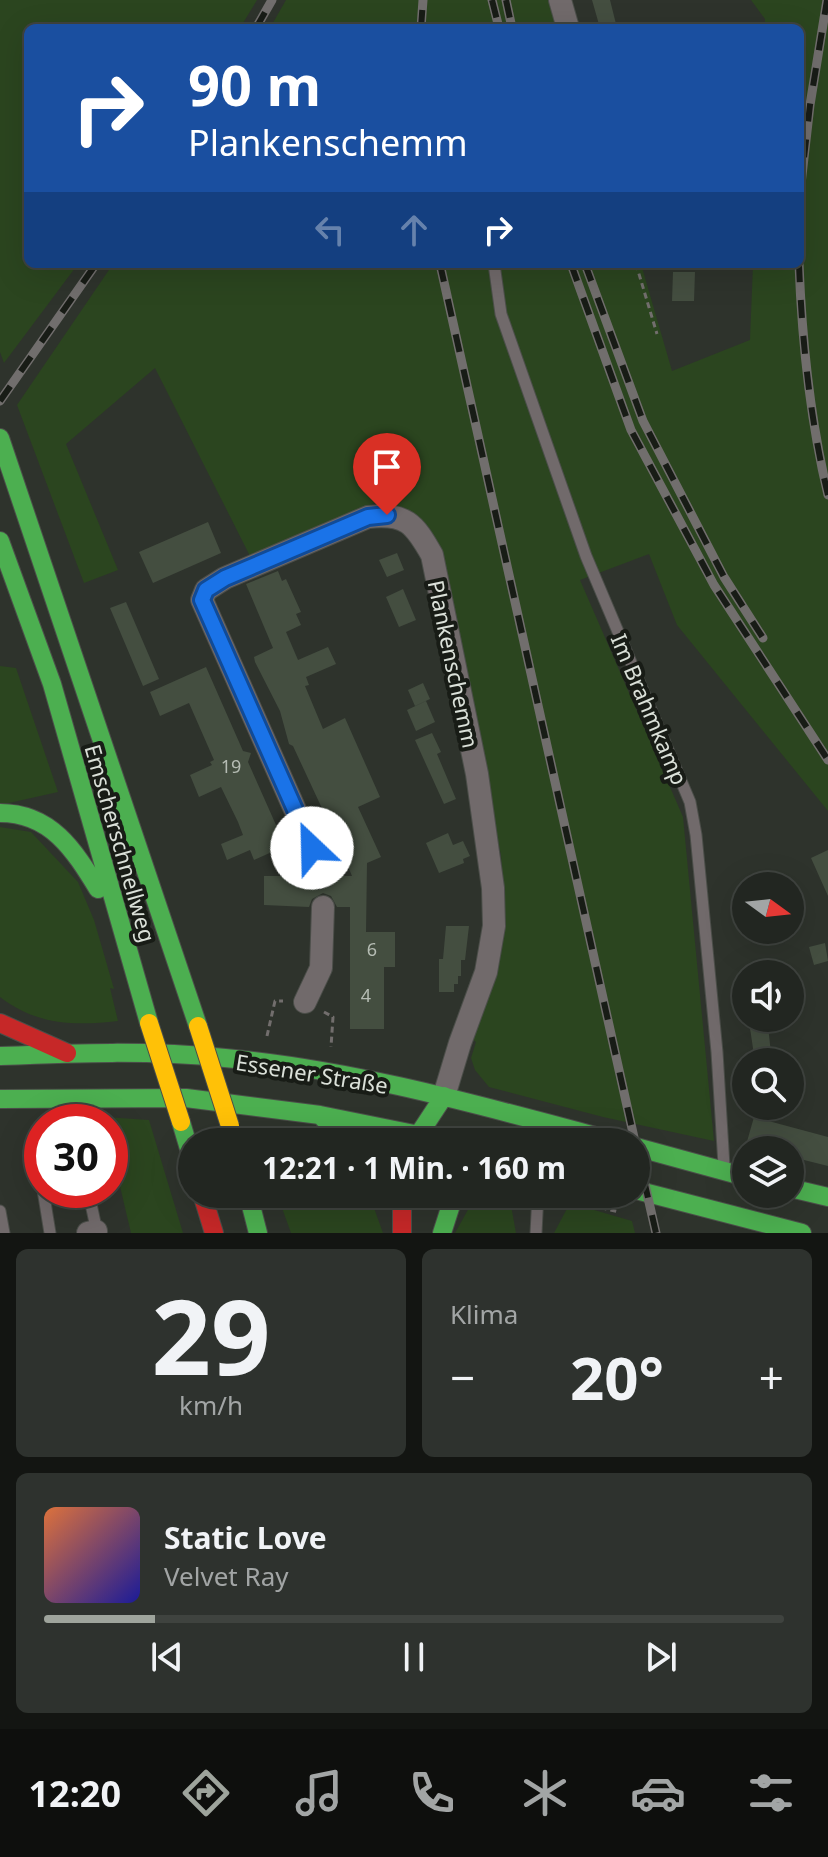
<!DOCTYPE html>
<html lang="de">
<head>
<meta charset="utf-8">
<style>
  :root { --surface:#222621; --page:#2e322e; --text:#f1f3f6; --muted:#a2a5a5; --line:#3f433f; --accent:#9ea49c }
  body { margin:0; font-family:"Noto Sans",sans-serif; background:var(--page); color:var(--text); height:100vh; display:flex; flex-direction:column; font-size:30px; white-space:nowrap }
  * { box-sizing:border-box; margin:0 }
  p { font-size:26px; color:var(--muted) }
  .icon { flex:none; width:44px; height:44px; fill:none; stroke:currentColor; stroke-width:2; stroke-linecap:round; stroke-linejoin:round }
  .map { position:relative; height:1233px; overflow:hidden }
  .drawer { display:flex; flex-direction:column; gap:16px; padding:16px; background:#131512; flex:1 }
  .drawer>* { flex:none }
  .hud { position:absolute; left:24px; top:24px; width:780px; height:244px; border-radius:12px; box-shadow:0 8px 32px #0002,0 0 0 2px var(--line); background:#1a4fa0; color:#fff; overflow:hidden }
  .needle { width:52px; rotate:105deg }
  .fabs { position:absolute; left:732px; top:872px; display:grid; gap:16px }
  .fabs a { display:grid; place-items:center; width:72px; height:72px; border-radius:50%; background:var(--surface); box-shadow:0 8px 32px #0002,0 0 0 2px var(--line); font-size:40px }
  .speed { position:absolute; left:24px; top:1104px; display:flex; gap:16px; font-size:40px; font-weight:700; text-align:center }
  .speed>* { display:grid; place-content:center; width:104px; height:104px; border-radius:50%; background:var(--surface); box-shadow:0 8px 32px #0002,0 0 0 2px var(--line); line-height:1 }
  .speed .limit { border:12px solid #d22; background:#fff; color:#111 }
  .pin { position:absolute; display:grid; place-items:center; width:68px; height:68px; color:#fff; margin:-82px -34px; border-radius:50% 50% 50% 0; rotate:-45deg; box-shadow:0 0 8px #0007 }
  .pin .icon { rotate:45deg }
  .me { position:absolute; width:88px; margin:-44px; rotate:336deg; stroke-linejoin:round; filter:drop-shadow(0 0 6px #0008) }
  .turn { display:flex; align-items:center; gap:28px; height:168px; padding:0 32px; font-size:36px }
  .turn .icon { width:104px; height:104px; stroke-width:2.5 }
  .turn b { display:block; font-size:56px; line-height:68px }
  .lanes { display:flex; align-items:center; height:76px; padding:0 32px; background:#0003; justify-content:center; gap:40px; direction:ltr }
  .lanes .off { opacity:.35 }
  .big { font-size:60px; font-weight:700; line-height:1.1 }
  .drawer .tile { flex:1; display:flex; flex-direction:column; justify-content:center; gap:12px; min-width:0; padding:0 28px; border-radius:12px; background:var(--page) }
  .drawer .dial { align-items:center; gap:0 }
  .dial b { font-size:104px; line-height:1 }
  .song { display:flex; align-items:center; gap:24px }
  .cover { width:96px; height:96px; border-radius:12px; background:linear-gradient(135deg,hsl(20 70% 55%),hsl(240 70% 35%)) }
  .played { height:8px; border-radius:4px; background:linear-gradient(90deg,var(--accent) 15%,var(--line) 15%) }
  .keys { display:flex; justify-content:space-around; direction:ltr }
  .heat { display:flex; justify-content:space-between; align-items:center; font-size:44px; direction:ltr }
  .drawer .tiles { flex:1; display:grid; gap:16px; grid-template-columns:1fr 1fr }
  .tile:last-child { grid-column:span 2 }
  .trip { position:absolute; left:178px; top:1128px; width:472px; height:80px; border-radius:40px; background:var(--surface); box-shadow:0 8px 32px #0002,0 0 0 2px var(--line); font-weight:700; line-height:80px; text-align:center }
  .tab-bar { display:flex; height:128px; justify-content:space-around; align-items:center; background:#0e0f0d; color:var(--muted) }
  .tab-bar .icon { width:56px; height:56px }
  .tab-bar .on { color:var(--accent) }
  .tab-bar b { font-size:36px; color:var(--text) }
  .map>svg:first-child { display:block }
  .green { fill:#2b451f }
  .building { fill:#444e40 }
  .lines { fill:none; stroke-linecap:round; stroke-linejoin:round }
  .lane-casing { stroke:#4b4e49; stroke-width:13 }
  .street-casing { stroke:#4b4e49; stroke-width:24 }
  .fast-casing { stroke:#4b4e49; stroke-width:20 }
  .jam-casing { stroke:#4b4e49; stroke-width:20 }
  .path { stroke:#726e6d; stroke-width:3; stroke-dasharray:6 4; stroke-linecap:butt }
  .lane { stroke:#716a6b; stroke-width:11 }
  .street { stroke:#716a6b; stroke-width:22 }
  .fast { stroke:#4caf50; stroke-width:18 }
  .jam { stroke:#c62828; stroke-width:18 }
  .rail-casing { stroke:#716e6d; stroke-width:9 }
  .rail { stroke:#181c16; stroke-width:6; stroke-dasharray:18; stroke-linecap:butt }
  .slow-bridge-casing { stroke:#4b4e49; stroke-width:20; stroke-linecap:butt }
  .slow-bridge { stroke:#ffc107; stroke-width:18 }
  .route-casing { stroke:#114b97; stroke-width:20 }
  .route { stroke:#1a73e8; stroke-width:14 }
  .labels { text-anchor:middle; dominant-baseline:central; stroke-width:8; stroke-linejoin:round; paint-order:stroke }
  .number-label { font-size:18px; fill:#b5bcb3 }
  .street-label { font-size:22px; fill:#dbe1d9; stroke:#181c16 }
</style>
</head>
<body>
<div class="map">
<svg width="828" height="1233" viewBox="0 0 828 1233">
  <rect width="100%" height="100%" fill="#2e332c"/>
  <path class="green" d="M0,0H257L240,28H28V264H78L4,363L0,352Z
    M286,0H569L576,28H270Z
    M751,0H828V811L677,625L649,554L580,580L683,817L714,1141L603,1117L489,1087L475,1070L471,1058L476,1042L470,1037L504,904L501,855L435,539L430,529L415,514L405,509L374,503L250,556L155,368L66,444L118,570L84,583L17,405L113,264H641L672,371L750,340L753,264H800V28H765V19Z
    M0,666L16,668L58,792L0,805Z
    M0,827L31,832L78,882L94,920L114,989L110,988L118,1021C74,1026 36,1025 0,997Z
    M104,1117L149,1120L183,1233H131L110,1144V1122H105Z
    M253,1129L317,1142H258Z
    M277,1194H369L383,1233H291Z
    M493,1194H509L516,1233H455L474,1199Z
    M570,1203L632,1221L635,1233H554Z"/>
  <path class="building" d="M592,0H610L617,28H600Z
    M673,272H695L694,301H672Z
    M208,522L221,553L153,583L139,552Z
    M397,553L404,570L387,577L379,560Z
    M278,571L282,581L286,579L301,612L296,614L301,625L286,632L298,660L328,647L336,664L306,677L309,685L305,686L323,729L345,718L380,797L358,807L381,857L367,863L366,932H395V967H384V1029H350V907H337L331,896L323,893L312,899L309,907L264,905V876H306L311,886L319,890L331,886L335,876H352L332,829L322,826L326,817L293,746L289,744L280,711L255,662L254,657L273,648L246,584Z
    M403,589L416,620L399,627L386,597Z
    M126,602L159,679L143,686L110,608Z
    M206,667L243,751L251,753L248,762L280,834L288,836L283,847L254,860L250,850L227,860L221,844L243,835L238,822L221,787L199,797L190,775L212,765L210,762L214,760L189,703L160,716L150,692Z
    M423,683L430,699L415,706L408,690Z
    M426,701L435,722L416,731L407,710Z
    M432,733L441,752L437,754L456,799L444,804L415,740Z
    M448,833L453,845L463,841L470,856L463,859L464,863L439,873L426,843Z
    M828,850V896L811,858Z
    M446,926H469L465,960H461V976H458V984H454V992H439V959H443Z
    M825,943L828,961L814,965L809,947Z
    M768,1026L772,1062H755L750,1028Z
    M754,1117L828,1137V1166L792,1157L794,1150H765L746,1145Z"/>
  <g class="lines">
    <g class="lane-casing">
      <path id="lane" d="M494,264L501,314L586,556L690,802L696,835L717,1052L724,1166
        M35,1141L42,1185
        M43,1190L50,1233
        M88,1190L97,1232
        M0,1211L4,1233
        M536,1233L538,1194"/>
    </g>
    <g class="street-casing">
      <path id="street" d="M560,0L568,28
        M321,876L312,848L202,600L206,590L225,578L368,517C406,513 414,523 432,555L477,774L493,888L494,926L486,972L460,1043L444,1096
        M305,1002L321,968L323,907
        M88,1233L96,1231"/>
    </g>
    <g class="fast-casing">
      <path id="fast" d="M0,438L198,1026
        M0,541L52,684L149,1023
        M0,813C51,813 74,850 98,889
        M0,1056C75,1053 150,1050 225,1058C359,1070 489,1108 618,1142
        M0,1099L186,1098L320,1115L454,1142
        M320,1115L348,1142
        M181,1122L192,1159
        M417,1142L419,1134L444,1096
        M636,1147L746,1177
        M790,1188L828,1197
        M636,1190L802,1233
        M248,1194L258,1233
        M442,1233L451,1205L462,1194"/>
    </g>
    <g class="jam-casing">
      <path id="jam" d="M0,1023L67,1053
        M202,1194L214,1233
        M402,1194V1233"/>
    </g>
    <path class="path" d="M636,264L657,334
      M324,1012L333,1017L331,1047
      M267,1036L275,1001H283
      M552,1196L619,1212"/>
    <use href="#lane" class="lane"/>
    <use href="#street" class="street"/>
    <use href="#fast" class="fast"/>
    <use href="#jam" class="jam"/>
    <g class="rail-casing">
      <path id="rail" d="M492,0L499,28
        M506,0L512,28
        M256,28L272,0
        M421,28L423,0
        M800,193L810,105L827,0
        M440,264L635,1142
        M571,264L631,430L714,585L828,760
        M585,264L643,421L724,577L763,638
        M799,264C802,342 810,419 828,495
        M0,401L96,264
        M636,1145L656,1233"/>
    </g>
    <use href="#rail" class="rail"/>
    <g class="slow-bridge-casing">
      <path id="slow-bridge" d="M149,1023L181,1122
        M198,1026L230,1126"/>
    </g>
    <use href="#slow-bridge" class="slow-bridge"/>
  </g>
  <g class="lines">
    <g class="route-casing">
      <path id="route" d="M312,848L202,600L206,590L225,578L368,517L387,515"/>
    </g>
    <use href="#route" class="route"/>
  </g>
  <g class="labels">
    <g class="number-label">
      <text x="231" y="766">19</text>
      <text x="372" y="949">6</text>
      <text x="366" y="995">4</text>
    </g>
    <g class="street-label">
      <text transform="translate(454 664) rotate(78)">Plankenschemm</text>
      <text transform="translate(650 709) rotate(67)">Im Brahmkamp</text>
      <text transform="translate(121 843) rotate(74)">Emscherschnellweg</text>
      <text transform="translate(312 1073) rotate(9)">Essener Straße</text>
    </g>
  </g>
</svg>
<div class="fabs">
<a><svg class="needle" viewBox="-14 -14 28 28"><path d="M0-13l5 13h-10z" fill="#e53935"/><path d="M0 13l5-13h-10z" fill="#a2a5a5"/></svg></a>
<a><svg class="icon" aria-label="sound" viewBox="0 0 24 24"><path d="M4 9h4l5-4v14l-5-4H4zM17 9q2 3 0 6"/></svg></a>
<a><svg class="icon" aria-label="search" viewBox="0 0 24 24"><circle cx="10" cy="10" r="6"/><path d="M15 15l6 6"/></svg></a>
<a><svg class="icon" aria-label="layers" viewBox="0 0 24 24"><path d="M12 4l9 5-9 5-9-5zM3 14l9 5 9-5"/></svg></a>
</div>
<div class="speed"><div class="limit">30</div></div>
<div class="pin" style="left:387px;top:515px;background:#d93025"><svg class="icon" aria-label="arrive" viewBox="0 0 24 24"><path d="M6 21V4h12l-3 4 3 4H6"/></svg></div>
<svg class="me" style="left:312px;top:848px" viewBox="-20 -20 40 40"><circle r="19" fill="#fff"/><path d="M0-13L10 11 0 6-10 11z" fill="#1a73e8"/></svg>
<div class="trip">12:21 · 1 Min. · 160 m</div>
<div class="hud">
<div class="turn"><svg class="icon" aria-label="right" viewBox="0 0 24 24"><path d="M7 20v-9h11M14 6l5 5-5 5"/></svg><div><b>90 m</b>Plankenschemm</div></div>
<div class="lanes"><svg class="icon off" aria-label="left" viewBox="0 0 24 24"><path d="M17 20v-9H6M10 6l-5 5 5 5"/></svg><svg class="icon off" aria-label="ahead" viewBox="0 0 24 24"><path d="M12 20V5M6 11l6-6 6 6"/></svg><svg class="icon" aria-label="right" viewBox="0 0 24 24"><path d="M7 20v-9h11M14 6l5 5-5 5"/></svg></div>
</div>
</div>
<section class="drawer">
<div class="tiles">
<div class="tile dial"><b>29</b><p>km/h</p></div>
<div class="tile"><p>Klima</p>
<div class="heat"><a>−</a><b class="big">20°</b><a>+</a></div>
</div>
<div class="tile">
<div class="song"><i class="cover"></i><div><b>Static Love</b><p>Velvet Ray</p></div></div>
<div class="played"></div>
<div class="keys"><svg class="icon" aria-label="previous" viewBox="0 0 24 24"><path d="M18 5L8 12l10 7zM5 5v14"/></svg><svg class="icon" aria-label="pause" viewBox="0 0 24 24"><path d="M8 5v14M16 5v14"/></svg><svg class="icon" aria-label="next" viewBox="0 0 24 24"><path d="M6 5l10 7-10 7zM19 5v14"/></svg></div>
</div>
</div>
</section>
<nav class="tab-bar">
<b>12:20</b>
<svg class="icon on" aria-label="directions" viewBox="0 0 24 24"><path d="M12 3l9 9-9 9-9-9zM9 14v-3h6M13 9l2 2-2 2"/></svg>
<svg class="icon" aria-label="music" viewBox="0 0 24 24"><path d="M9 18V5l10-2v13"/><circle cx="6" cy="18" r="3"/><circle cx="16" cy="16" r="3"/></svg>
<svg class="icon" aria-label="phone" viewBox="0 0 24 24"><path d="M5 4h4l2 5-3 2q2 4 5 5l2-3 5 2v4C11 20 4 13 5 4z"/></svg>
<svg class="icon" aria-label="climate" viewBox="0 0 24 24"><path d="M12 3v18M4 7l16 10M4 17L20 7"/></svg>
<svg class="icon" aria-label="car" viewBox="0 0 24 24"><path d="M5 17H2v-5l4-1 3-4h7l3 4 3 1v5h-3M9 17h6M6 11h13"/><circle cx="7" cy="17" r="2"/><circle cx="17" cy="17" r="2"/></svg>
<svg class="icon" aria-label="filters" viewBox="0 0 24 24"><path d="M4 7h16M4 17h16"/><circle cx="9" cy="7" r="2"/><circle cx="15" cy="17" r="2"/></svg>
</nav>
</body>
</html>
